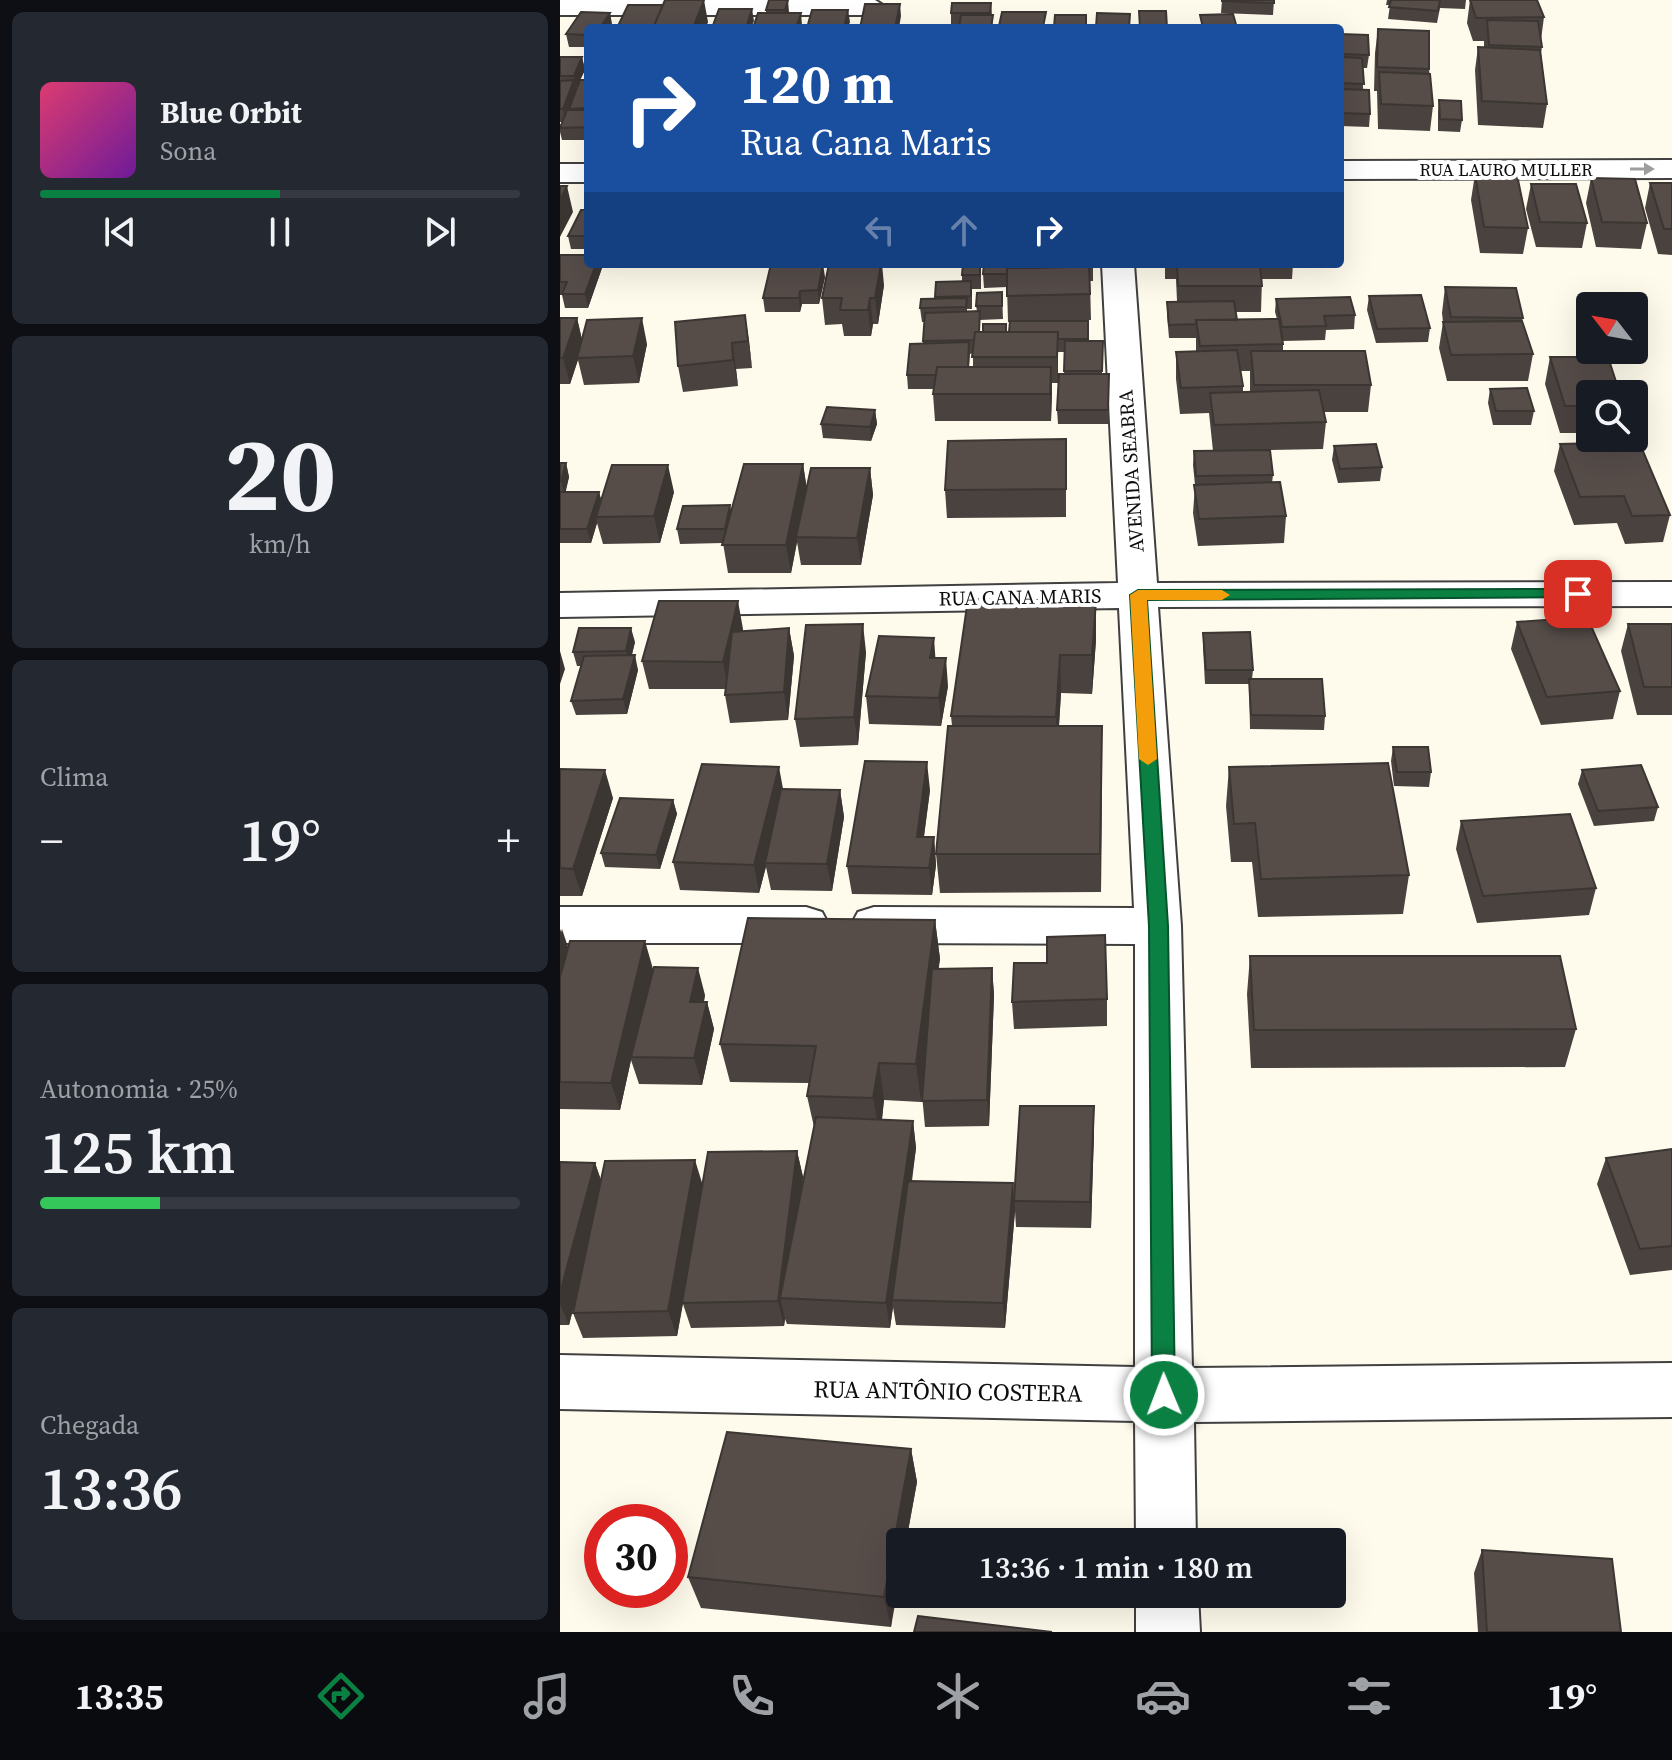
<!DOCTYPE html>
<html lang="pt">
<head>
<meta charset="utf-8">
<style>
  :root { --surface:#171b24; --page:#242831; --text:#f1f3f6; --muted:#9ea1a6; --line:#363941; --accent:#0b8043 }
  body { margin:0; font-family:"Source Serif 4",serif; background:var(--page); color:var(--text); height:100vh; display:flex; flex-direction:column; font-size:30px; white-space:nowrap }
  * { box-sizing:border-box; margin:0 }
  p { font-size:26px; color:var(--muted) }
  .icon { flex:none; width:44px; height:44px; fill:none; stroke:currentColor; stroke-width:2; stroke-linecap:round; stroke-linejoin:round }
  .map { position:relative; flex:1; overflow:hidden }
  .details { display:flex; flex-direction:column; gap:12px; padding:12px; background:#0d0f14; width:560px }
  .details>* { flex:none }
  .guide { position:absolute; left:24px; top:24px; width:760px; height:244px; border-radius:8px; box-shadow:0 8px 32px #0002; background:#1a4fa0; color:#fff; overflow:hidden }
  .needle { width:52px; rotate:301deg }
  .tools { position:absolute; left:1016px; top:292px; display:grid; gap:16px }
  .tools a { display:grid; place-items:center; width:72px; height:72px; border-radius:8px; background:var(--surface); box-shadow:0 8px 32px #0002; font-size:40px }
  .speed { position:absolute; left:24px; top:1504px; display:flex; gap:16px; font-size:40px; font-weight:700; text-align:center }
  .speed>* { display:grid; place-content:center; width:104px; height:104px; border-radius:50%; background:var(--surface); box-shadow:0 8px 32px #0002; line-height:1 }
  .speed .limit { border:12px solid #d22; background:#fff; color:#111 }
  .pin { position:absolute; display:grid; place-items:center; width:68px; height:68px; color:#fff; margin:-34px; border-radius:16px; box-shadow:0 4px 12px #0006 }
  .me { position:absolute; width:88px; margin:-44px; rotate:359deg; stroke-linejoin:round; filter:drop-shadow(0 0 6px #0008) }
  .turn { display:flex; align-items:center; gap:28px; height:168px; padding:0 24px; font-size:36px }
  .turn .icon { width:104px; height:104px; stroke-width:2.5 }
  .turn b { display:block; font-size:56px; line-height:68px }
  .lanes { display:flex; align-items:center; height:76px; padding:0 24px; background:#0003; justify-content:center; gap:40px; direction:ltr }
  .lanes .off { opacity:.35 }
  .big { font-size:60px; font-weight:600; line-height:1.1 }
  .details .widget { flex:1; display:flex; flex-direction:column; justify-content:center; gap:12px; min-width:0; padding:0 28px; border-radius:12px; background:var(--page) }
  .details .dial { align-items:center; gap:0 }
  .dial b { font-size:104px; line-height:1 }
  .song { display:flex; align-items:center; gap:24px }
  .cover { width:96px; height:96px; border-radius:12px; background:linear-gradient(135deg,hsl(340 70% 55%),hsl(280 70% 35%)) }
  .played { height:8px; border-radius:4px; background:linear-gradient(90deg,var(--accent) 50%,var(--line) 50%) }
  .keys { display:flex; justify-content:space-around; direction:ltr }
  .heat { display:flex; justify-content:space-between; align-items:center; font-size:44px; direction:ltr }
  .charge { height:12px; border-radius:6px; background:linear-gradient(90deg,#34c759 25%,var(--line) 0) }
  .trip { position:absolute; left:326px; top:1528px; width:460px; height:80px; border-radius:8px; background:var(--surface); box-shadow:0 8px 32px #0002; font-weight:600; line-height:80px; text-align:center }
  .dock { display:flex; height:128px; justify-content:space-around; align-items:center; background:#090b0e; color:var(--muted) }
  .dock .icon { width:56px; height:56px }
  .dock .selected { color:var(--accent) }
  .dock b { font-size:36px; color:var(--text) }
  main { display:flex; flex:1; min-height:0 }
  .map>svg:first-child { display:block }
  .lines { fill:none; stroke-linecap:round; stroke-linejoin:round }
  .minor-casing { stroke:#404040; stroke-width:4 }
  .minor { fill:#fff; fill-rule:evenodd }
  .wall { fill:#4a423f; fill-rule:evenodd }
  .shaded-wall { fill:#3c3633 }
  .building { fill:#564d49; stroke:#3c3633; stroke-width:2 }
  .oneway { fill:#9e9e9e }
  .route { fill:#0b8043; stroke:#07532c; stroke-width:2 }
  .slow { fill:#f59e0b }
  .labels { text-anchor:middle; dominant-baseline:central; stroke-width:8; stroke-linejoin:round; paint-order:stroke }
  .far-street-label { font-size:18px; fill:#0d0d0d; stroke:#fff }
  .street-label { font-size:20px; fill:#0d0d0d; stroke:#fff }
  .near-street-label { font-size:24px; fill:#0d0d0d; stroke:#fff }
</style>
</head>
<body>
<main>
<section class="details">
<div class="widget">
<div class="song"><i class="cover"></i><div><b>Blue Orbit</b><p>Sona</p></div></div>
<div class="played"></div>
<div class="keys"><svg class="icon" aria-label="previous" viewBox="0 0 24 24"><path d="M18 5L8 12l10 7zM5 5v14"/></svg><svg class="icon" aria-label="pause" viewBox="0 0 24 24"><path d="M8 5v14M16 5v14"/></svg><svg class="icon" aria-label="next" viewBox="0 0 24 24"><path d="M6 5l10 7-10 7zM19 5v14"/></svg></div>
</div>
<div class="widget dial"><b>20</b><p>km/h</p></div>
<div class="widget"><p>Clima</p>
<div class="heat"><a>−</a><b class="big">19°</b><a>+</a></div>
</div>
<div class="widget"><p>Autonomia · 25%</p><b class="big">125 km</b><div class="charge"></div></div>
<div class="widget"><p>Chegada</p><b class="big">13:36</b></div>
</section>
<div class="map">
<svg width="1112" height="1632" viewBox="0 0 1112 1632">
  <rect width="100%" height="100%" fill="#fffbec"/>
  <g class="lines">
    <g class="minor-casing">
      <path id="minor" d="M0,0H315L326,7L322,12L313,15H0Z
        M1112,160V178L780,179V161Z
        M0,164H28V182H0Z
        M542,264H574L597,583L1112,582V606L598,607L621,926L632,1368L1112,1363V1417L634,1422L636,1542H576L575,1421L0,1409V1355L575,1367V944L314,943L298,938L291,925L298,912L314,907L574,908L559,608L0,617V593L558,583Z
        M0,907H246L262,912L269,925L262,938L246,943H0Z
        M576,1594H638L640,1632H576Z"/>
    </g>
    <use href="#minor" class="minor"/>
  </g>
  <path class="wall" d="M209,0L229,13L242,25L206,13V10Z
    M662,0H714L713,15L661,13Z
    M827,0H906L905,9L880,8L877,23L828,19L830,5H826Z
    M910,0L984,17L981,40L982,47L981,53L987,104L983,128L918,125L915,70L918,47H924V41H913L907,23Z
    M431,3L433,28H399V26H391V13Z
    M50,13L52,25L50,28H28V47H9L6,34Z
    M486,25V28H439V26Z
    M818,29L869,69L873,106L870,131L818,129L817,91H814L815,53Z
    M780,34L809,55L807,68H803V90L810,114L809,127L780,126Z
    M0,57H22L25,70L16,88V90L25,80L24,77L28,68V140H2L0,132V126L2,122H0Z
    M879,100L902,120L900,132L878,131V113Z
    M915,174L968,228L963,254L920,253L911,200Z
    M1031,178L1087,223L1081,249L1036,247L1026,203Z
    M1090,183H1112V255L1098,254L1085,208Z
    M971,184L1027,223L1022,248L976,247L966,209Z
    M28,210V249H11L8,236Z
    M0,255L42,268L28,308H5L2,295H0Z
    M421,264V289H412V309H407V312L417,311L416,306L442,292L443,319L420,320V332H449L450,322H448L447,287L424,288L423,274L475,268L533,264V281H530L531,320L481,321H528V341H543L542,374H549L548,424H498L497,410L504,374L505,352H498V383H492L491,421H375L373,394L374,389H348L347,375L363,343L364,322H362L360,308L375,299L376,282L402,281V275ZM413,353V367H409L410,354Z
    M605,264H733L732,279H702L701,312H676L677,320L717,319L715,312L716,299L795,315L794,329L766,330L765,340L723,341V351L811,385L808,412H763L766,422L763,449L710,450L713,475L712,483L726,516L724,543L638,546L633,513L635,485L633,465L634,451H653L649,413L620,414L616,379V352H636V338H609L607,315V302L617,301L616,279H605ZM680,371H690V392H683V386Z
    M265,277L259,304H242L240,312H205L203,298Z
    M324,285L318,324H313L311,336H284L282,324L265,325L262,298Z
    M885,287L963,318L962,321L973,354L968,381H887L879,348L883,322L882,313Z
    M809,296L870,328L868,342L816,343L807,310Z
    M0,318H17L22,340L87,344L79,383L24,385L18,360L10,384H0Z
    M115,322L189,341L192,368L176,369L178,386L123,392L118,366Z
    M990,357L1030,394V433H1000L985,384Z
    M930,389L974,411L971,425H933L928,403Z
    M315,410L317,424L311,441L263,438L261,424Z
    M1033,438H1074L1110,515L1103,542L1065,544L1057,523L1014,525L994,471L1000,444L1032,443Z
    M506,439V517L387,518L385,490Z
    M774,446L822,467L820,481L778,483L772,460Z
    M0,463H6L9,477L5,492H39L41,500L114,492L100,543L43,544L37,523L31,543H0Z
    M243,464L247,489L310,468L313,495L301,565H241L237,542L231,573H168L163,543L120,544L117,529L171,512Z
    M536,601V640L532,694L501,693L499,726H542L541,892L380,893L376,854L392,726L391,716Z
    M957,622L1060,691L1053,719L981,725L951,649Z
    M1068,624H1112V715H1077L1061,651Z
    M229,628L234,656L228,720L170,723L165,695V689H89L82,661L183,629V631Z
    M643,633L693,670L692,679L765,716L764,730L690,729L689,684H645L643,647Z
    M75,642L72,655L78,670L67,714L16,715L11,701L21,666H17L13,652Z
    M306,652L298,745L240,747L235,719Z
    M388,686L381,726L309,724L306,696Z
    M833,747L871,772L869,787L834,786L831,761Z
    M669,767L849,875L843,914L698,917L692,862H671L666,806Z
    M0,769L53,798L22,896H0Z
    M1022,770L1098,807L1094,821L1034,826L1018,784Z
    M223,789L280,790L284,817L272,891L211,890L206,867L199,893L120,890L113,862Z
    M370,790L364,837H374L376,865L372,895L292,894L287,866Z
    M113,800L117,814L100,869L45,867L41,853Z
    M901,821L1036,888L1029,915L917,923L896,849Z
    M375,920L380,959L378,969L432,968L434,995L429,1126L365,1127L362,1095L361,1102L324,1100L322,1120L353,1121L356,1148L352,1181L453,1183L454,1200L534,1106V1132L531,1228L456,1227L455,1211L445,1328L336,1325L333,1307L330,1328L227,1324L225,1319L224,1326L131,1328L123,1304L117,1336L23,1338L13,1313L14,1305L9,1325H0V1162L35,1163L41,1180L142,1185L237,1151L243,1177L241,1190L254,1127L247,1096L249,1083L170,1082L160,1044Z
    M0,929L8,947L93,969L85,1001L145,995L144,1002H147L154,1029L142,1085L79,1084L71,1060L60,1110L0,1109Z
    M690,956L1016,1029L1005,1067L691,1068L687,994Z
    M487,963L547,999V1026L454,1029L452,1002Z
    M1112,1149V1270L1070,1275L1037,1184L1046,1158Z
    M351,1449L357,1482L346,1542H340L331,1627L141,1608L128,1577Z
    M922,1550L1061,1632H918L914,1573Z"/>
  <path class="shaded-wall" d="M144,0L148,22L146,28H133Z
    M228,0L229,12L226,22L225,10Z
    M340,4L341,16L339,28H335Z
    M192,9L194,21L191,28H186Z
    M288,10L290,22L288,28H284Z
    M50,13L52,25L50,28H40Z
    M241,13L242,25L241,28H236Z
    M22,57L25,70L16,88L14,76Z
    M14,80L17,93L9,109L10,112L6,121L3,109Z
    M7,186L13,212L0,237V200Z
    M36,264H41L42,268L28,308L25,294Z
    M263,264L265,277L259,304L258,290Z
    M321,264H322L324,285L318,324L315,298Z
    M240,291L242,304L240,312L239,298Z
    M310,298L313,324L311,336L308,310Z
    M185,315L189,341L192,368L188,341Z
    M17,318L23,344L10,384L3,358Z
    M82,318L87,344L79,383L73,356Z
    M498,332V383L497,357Z
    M172,343L176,369L178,386L173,360Z
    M491,367L492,394L491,421L490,394Z
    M315,410L317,424L311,441L310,427Z
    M6,463L9,477L5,495L1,481Z
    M243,464L247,491L236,537L237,542L231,573L226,545Z
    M108,465L114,492L100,543L94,516Z
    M310,468L313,495L301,565L297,538Z
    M39,492L43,506L36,517L37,523L31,543L27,529Z
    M170,505L173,519L168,543L165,529Z
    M178,601L183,629L168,689L163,662Z
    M536,601V640L532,694V655Z
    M303,624L306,652L298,745L294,717Z
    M71,628L75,642L69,665L66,651Z
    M229,628L234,656L228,720L224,692Z
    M374,638L376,666L370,658Z
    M0,651L5,669L0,684Z
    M75,655L78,670L67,714L63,699Z
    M500,655L501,693L497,756L496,717Z
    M386,658L388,686L381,726L379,698Z
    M542,726V764L541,892L540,854Z
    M367,762L370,790L360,865L357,837Z
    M219,767L224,794L205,863L206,866L199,893L194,865Z
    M45,770L53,798L22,896L13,869Z
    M280,790L284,817L272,891L267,864Z
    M113,800L117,814L100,869L96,855Z
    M374,837L376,865L372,895L369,868Z
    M375,920L380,959L361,1102L356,1064Z
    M2,929L11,956L0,992V936Z
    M85,941L93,969L72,1057H71V1060L60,1110L51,1083Z
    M138,968L145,995L138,1029L130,1002Z
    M432,968L434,995L429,1126L427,1100Z
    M147,1002L154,1029L142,1085L134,1058Z
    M319,1063L324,1100L320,1135L313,1098Z
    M534,1106V1132L531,1228L530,1202Z
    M353,1121L356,1148L334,1300H332L333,1307L330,1328L326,1303Z
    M237,1151L243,1177L228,1299L220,1298L225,1319L224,1326L218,1301Z
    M135,1160L143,1186L117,1336L108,1311Z
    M35,1163L44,1189L9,1325L0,1304V1293Z
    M453,1183L455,1211L445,1328L443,1303Z
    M351,1449L357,1482L346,1542H340V1576L331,1627L324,1597Z"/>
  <path class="building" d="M105,0H144L133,28H93Z
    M209,0H228L225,10H206Z
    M662,0H714V3L662,1Z
    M831,0H880L878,11L829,7Z
    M910,0H977L984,17L916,18Z
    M392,3H431L430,13H391Z
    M305,4H340L335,28H300Z
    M68,5H103L93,28H57Z
    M159,9H192L186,28H152Z
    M252,10H288L284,28H247Z
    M579,11H606L607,28H580Z
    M21,12L50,13L40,28H28V35L6,34Z
    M442,12H486L483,27L439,26Z
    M198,13H241L236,28H193Z
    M537,13L570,14L569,28L536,27Z
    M673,14L677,28H643L640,15Z
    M401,15H433L431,28H399Z
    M495,15H526V27H494Z
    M927,20L978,21L982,47L929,45Z
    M818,29L869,31V69L817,67Z
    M780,34L808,35L809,55L780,54Z
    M918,47L980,50L987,104L922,101Z
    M0,57H22L14,76H0Z
    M780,57L802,58L804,84L780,83Z
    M819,72L870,74L873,106L821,104Z
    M14,80L3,109H0V81Z
    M20,80H28V108L9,109Z
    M780,89L809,90L810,114L780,113Z
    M879,100L901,101L902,120L880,119Z
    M7,110H28V127L0,128Z
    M915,174L957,175L968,228L924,227Z
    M1031,178L1075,179L1087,223L1042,222Z
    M1090,183H1112V229H1104Z
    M971,184H1016L1027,223L980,222Z
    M0,186H7L0,200Z
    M21,210H28V236H8Z
    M0,255H28V264H36L25,294H2L7,282H0Z
    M211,264H263L258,290L240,291L239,298H203Z
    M269,264H321L315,298H310L308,310H280L282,298H262Z
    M403,264H420V275H402Z
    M424,264H475V268H447V274H423Z
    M478,264H506V267L478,268Z
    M506,264H529L530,294L447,296V268L506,267Z
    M617,264H700L702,286H618Z
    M411,281V296L375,297L376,282Z
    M885,287L956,288L963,318L891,317Z
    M442,292V306H416L417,293Z
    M861,295L870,328L817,329L809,296Z
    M790,297L795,315L764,316L766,326L722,327L716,299Z
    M407,298L406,307L360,308L361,299Z
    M674,301L677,320H636V324L609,325L607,302Z
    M420,311L419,332H415L414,340L363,341L365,313Z
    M185,315L188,341L172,343L173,360L118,366L115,322Z
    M0,318H17L3,358H0Z
    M82,318L73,356L17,358L27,320Z
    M719,319L723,344L640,346L636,320Z
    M450,321H528V339H498V332H449Z
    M962,321L973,354L891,355L883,322Z
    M423,324H446V332H423Z
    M415,332H498L497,357H412Z
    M505,341H543L542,371H504Z
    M409,342L408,367H377L376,375H347L350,344Z
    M677,350L683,386L621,388L616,352Z
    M691,351H805L811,385H694Z
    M990,357H1048L1060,394H1030V406H1005Z
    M377,367H491L490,394H373Z
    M499,374H549L548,410H497Z
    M967,388L974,411H936L930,389Z
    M759,390L766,422L654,425L650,393Z
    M267,407L315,410L310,427L261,424Z
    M1074,430L1110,515L1072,516L1064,496L1020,497L1000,444L1041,443L1038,438H1074Z
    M506,439V489L385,490L388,441Z
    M816,444L822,467L780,469L774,446Z
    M710,450L713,475L636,476L634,451Z
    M0,463H6L1,481H0Z
    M184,464H243L226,545H162Z
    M52,465H108L94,516L36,517Z
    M251,468H310L297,538L236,537Z
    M720,482L726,516L639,519L634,485Z
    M0,492H39L27,529H0Z
    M170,505L165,529H117L123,506Z
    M408,599L536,601L532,655H500L496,717L391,716Z
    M99,601H178L163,662L82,661Z
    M1027,617L1060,691L987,697L957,622Z
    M303,624L294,717L235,719L246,625Z
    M1068,624H1112V687H1084Z
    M19,628H71L66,651L13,652Z
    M229,628L224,692L165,695L172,632Z
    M690,632L693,670H646L643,633Z
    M319,636L374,638L370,658H386L379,698L306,696Z
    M75,655L63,699L11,701L24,656Z
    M689,679H762L765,716L691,715Z
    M388,726H542L540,854H376Z
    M833,747H868L871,772H837Z
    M305,761L367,762L357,837H374L369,868L287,866Z
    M828,763L849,875L701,879L695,823L674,824L669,767Z
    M142,764L219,767L194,865L113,862Z
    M1081,765L1098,807L1038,811L1022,770Z
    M0,769L45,770L13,869L0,868Z
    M221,789L280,790L267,864L205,863Z
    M60,798L113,800L96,855L41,853Z
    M1010,814L1036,888L923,896L901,821Z
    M188,918L375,920L356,1064L319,1063L313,1098L247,1096L256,1046L160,1044Z
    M545,935L547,999L452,1002L454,963H487V937Z
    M10,941H85L51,1083L0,1082V977Z
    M690,956H1000L1016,1029L694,1030Z
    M94,967L138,968L130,1002H147L134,1058L71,1057Z
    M432,968L427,1100L362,1101L372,969Z
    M460,1106H534L530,1202L454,1201Z
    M256,1117L353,1121L326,1303L220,1298Z
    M1112,1149V1246L1080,1249L1046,1158Z
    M237,1151L218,1301L122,1303L148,1152Z
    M135,1160L108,1311L13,1313L45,1161Z
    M0,1162L35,1163L0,1293Z
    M348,1181L453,1183L443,1303L332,1300Z
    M167,1432L351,1449L324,1597L128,1577Z
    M922,1550L1052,1559L1061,1632H927Z
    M358,1616L492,1632H354Z"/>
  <defs><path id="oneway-solid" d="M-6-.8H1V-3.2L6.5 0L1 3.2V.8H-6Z" transform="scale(2)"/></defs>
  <use class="oneway" href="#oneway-solid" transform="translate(1082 169)"/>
  <path class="route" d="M1018,589L1026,594L1023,597L587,600L608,926L615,1395L612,1403L604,1406L595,1403L592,1395L589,926L570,595L578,590Z"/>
  <path class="slow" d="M578,590H662L670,595L662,600H587L597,759L588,765L579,759L570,595Z"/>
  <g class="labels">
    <g class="far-street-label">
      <text x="946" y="169">RUA LAURO MULLER</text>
    </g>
    <g class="street-label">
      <text transform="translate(571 471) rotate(-94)">AVENIDA SEABRA</text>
      <text transform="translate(460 597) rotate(-1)">RUA CANA MARIS</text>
    </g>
    <g class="near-street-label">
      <text transform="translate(388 1391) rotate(1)">RUA ANTÔNIO COSTERA</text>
    </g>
  </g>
</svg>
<div class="tools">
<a><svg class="needle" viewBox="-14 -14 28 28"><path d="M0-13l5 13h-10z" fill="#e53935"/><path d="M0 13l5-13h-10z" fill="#9ea1a6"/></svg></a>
<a><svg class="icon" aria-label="search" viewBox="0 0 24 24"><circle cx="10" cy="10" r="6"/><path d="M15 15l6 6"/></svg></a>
</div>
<div class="speed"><div class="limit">30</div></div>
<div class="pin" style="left:1018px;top:594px;background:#d93025"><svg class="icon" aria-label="arrive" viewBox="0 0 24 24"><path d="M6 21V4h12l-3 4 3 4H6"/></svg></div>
<svg class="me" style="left:604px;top:1395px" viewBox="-20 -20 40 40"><circle r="17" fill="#0b8043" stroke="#fff" stroke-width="3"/><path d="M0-11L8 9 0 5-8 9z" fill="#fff"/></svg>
<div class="trip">13:36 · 1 min · 180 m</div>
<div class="guide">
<div class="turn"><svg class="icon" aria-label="right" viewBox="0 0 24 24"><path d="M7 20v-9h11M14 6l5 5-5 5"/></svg><div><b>120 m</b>Rua Cana Maris</div></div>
<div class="lanes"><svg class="icon off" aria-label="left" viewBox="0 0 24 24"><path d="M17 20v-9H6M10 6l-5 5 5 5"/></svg><svg class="icon off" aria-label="ahead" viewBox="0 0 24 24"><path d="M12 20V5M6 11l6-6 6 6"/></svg><svg class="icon" aria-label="right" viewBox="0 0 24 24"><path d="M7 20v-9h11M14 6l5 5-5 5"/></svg></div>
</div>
</div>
</main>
<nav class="dock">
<b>13:35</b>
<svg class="icon selected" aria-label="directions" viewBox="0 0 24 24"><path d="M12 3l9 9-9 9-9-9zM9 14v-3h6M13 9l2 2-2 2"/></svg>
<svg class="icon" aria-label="music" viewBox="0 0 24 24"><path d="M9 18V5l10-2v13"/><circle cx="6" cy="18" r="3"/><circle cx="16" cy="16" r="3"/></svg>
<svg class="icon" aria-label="phone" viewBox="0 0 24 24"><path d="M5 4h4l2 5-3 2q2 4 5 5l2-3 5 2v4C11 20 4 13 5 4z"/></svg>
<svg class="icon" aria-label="climate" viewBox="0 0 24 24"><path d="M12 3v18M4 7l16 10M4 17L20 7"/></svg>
<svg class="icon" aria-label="car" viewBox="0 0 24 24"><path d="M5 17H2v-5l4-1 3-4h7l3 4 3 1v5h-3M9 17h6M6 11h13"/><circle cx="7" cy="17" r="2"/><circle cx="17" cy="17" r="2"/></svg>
<svg class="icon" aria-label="filters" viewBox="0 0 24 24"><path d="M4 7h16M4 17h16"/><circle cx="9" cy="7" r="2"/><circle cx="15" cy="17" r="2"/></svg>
<b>19°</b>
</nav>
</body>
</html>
